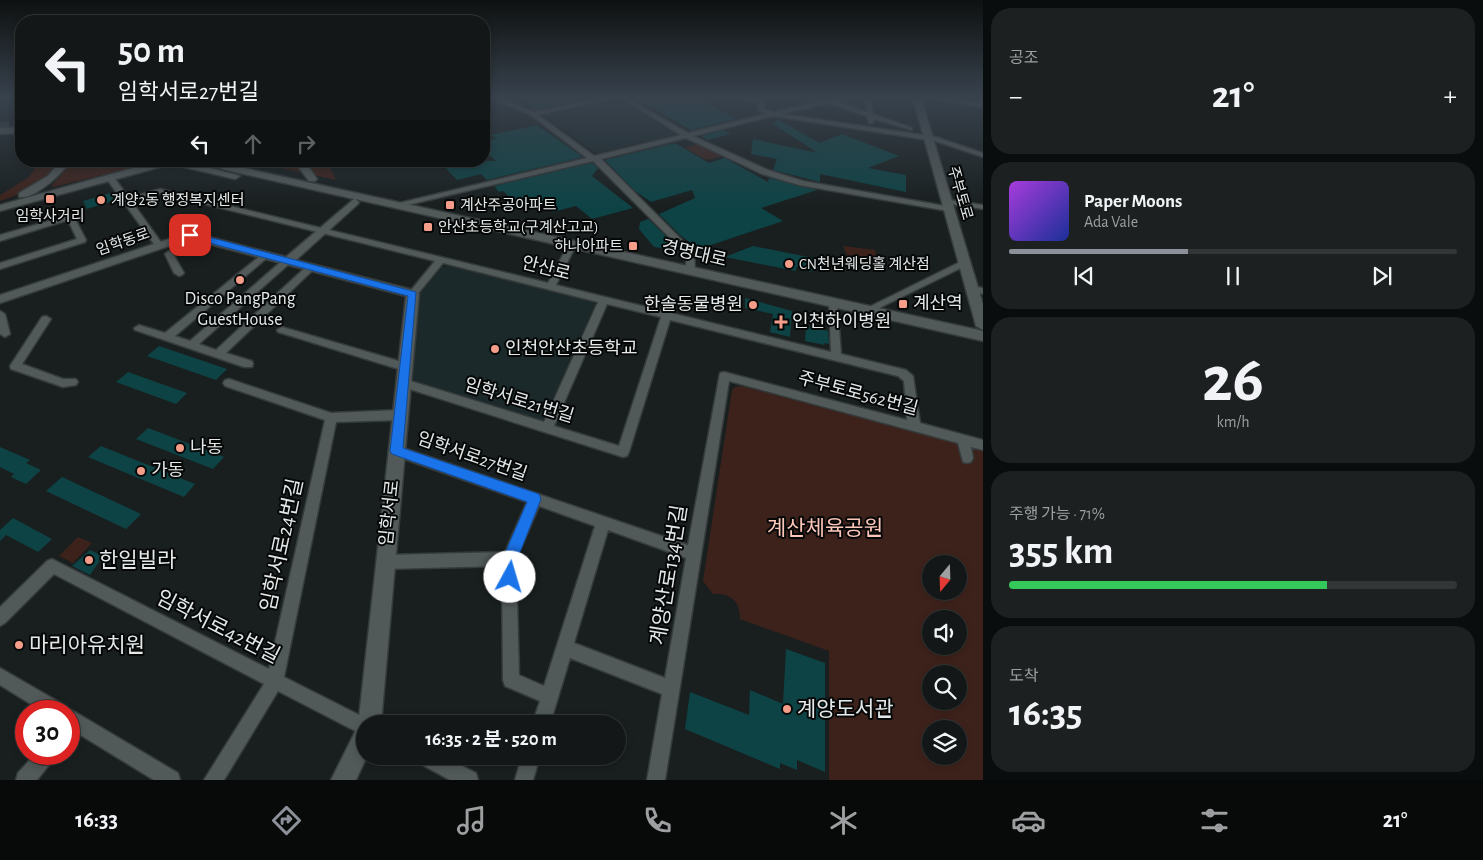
<!DOCTYPE html>
<html lang="ko">
<head>
<meta charset="utf-8">
<style>
  :root { --surface:#131717; --page:#1c2020; --text:#f1f3f6; --muted:#9d9fa1; --line:#323636; --accent:#8c9099 }
  body { margin:0; font-family:"Alegreya Sans","Noto Sans KR",sans-serif; background:var(--page); color:var(--text); height:100vh; display:flex; flex-direction:column; font-size:19px; white-space:nowrap }
  * { box-sizing:border-box; margin:0 }
  p { font-size:16px; color:var(--muted) }
  .icon { flex:none; width:28px; height:28px; fill:none; stroke:currentColor; stroke-width:2; stroke-linecap:round; stroke-linejoin:round }
  .map { position:relative; flex:1; overflow:hidden }
  .details { display:flex; flex-direction:column; gap:8px; padding:8px; background:#0a0d0d; width:500px }
  .details>* { flex:none }
  .top-card { position:absolute; left:15px; top:15px; width:475px; height:152px; border-radius:20px; box-shadow:0 2px 8px #0003,0 0 0 1px var(--line); background:#131717; color:var(--text); overflow:hidden }
  .needle { width:32px; rotate:199deg }
  .buttons { position:absolute; left:922px; top:555px; display:grid; gap:10px }
  .buttons a { display:grid; place-items:center; width:45px; height:45px; border-radius:50%; background:var(--surface); box-shadow:0 2px 8px #0003,0 0 0 1px var(--line); font-size:25px }
  .speed { position:absolute; left:15px; top:700px; display:flex; gap:10px; font-size:25px; font-weight:700; text-align:center }
  .speed>* { display:grid; place-content:center; width:65px; height:65px; border-radius:50%; background:var(--surface); box-shadow:0 2px 8px #0003,0 0 0 1px var(--line); line-height:1 }
  .speed .limit { border:8px solid #d22; background:#fff; color:#111 }
  .pin { position:absolute; display:grid; place-items:center; width:42px; height:42px; color:#fff; margin:-21px; border-radius:10px; box-shadow:0 2px 8px #0006 }
  .me { position:absolute; width:55px; margin:-28px; rotate:6deg; stroke-linejoin:round; filter:drop-shadow(0 0 4px #0008) }
  .turn { display:flex; align-items:center; gap:18px; height:105px; padding:0 20px; font-size:22px }
  .turn .icon { width:65px; height:65px; stroke-width:2.5 }
  .turn b { display:block; font-size:35px; line-height:42px }
  .lanes { display:flex; align-items:center; height:48px; padding:0 20px; background:#0003; justify-content:center; gap:25px; direction:ltr }
  .lanes .off { opacity:.35 }
  .big { font-size:38px; font-weight:700; line-height:1.1 }
  .details .tile { flex:1; display:flex; flex-direction:column; justify-content:center; gap:8px; min-width:0; padding:0 18px; border-radius:20px; background:var(--page) }
  .details .dial { align-items:center; gap:0 }
  .dial b { font-size:65px; line-height:1 }
  .song { display:flex; align-items:center; gap:15px }
  .cover { width:60px; height:60px; border-radius:8px; background:linear-gradient(135deg,hsl(280 70% 55%),hsl(230 70% 35%)) }
  .played { height:5px; border-radius:2px; background:linear-gradient(90deg,var(--accent) 40%,var(--line) 40%) }
  .keys { display:flex; justify-content:space-around; direction:ltr }
  .heat { display:flex; justify-content:space-between; align-items:center; font-size:28px; direction:ltr }
  .charge { height:8px; border-radius:4px; background:linear-gradient(90deg,#34c759 71%,var(--line) 0) }
  .trip { position:absolute; left:356px; top:715px; width:270px; height:50px; border-radius:25px; background:var(--surface); box-shadow:0 2px 8px #0003,0 0 0 1px var(--line); font-weight:700; line-height:50px; text-align:center }
  .menu { display:flex; height:80px; justify-content:space-around; align-items:center; background:#080909; color:var(--muted) }
  .menu .icon { width:35px; height:35px }
  .menu .on { color:var(--accent) }
  .menu b { font-size:22px; color:var(--text) }
  main { display:flex; flex:1; min-height:0 }
  .map>svg:first-child { display:block }
  .built { fill:#1b292a }
  .green { fill:#3d221b; fill-rule:evenodd }
  .building { fill:#0e4345 }
  .lines { fill:none; stroke-linecap:round; stroke-linejoin:round }
  .secondary-tunnel { stroke:#373d3d; stroke-width:9; stroke-dasharray:9 4.5; stroke-linecap:butt }
  .street-casing { stroke:#353a3a; stroke-width:3 }
  .secondary-casing { stroke:#353a3a; stroke-width:3 }
  .street { fill:#525959; fill-rule:evenodd }
  .secondary { fill:#525959; fill-rule:evenodd }
  .route { fill:#1a73e8; stroke:#114b97 }
  .poi-dot { fill:#f49e8a; stroke:#060808; stroke-width:2 }
  .labels { text-anchor:middle; dominant-baseline:central; stroke-width:4; stroke-linejoin:round; paint-order:stroke }
  .far-street-label { font-size:15px; fill:#e4e8e8; stroke:#060808 }
  .far-poi-label { font-size:15px; fill:#e4e8e8; stroke:#060808; text-anchor:start }
  .street-label { font-size:18px; fill:#e4e8e8; stroke:#060808 }
  .poi-label { font-size:18px; fill:#e4e8e8; stroke:#060808; text-anchor:start }
  .near-park-label { font-size:21px; fill:#fdc6b9; stroke:#060808 }
  .near-street-label { font-size:21px; fill:#e4e8e8; stroke:#060808 }
  .near-poi-label { font-size:21px; fill:#e4e8e8; stroke:#060808; text-anchor:start }
</style>
</head>
<body>
<main>
<div class="map">
<svg width="983" height="780" viewBox="0 0 983 780">
  <rect width="100%" height="100%" fill="#191f1f"/>
  <path class="built" d="M619,99L678,134L596,153L543,114Z
    M448,266L593,302L595,304L543,422L418,383L411,376L420,294L442,267Z"/>
  <path class="green" d="M698,144L723,156L706,160L685,148Z
    M40,161H58C49,181 20,195 0,201V195L29,177Z
    M74,161H144L140,166L53,187L51,186Z
    M249,161H327L336,180Z
    M843,246L875,250L878,268L850,262Z
    M741,386L983,450V780H829V651L740,619C740,601 731,593 713,594L703,581L732,390L735,387ZM931,564H959V591H931ZM931,619H959V646H931ZM931,674H959V701H931ZM931,729H959V756H931Z
    M78,537L92,543L73,563L59,556Z"/>
  <path class="building" d="M519,98H576L577,101L536,110Z
    M635,98H698L736,119L691,130Z
    M777,119L819,143L842,134L899,156L868,168L906,175V192L820,174V182L773,170L777,159L751,154L753,139L818,153L773,124Z
    M537,125L583,157L487,180L481,174L457,180L439,161H496L484,150V142L496,139L491,135Z
    M724,130L730,134L708,140L701,136Z
    M675,143L709,163L725,158L768,182L769,178L817,190L761,208L783,221L699,249L680,235L659,214L695,198L692,190L651,202L635,191L605,160Z
    M592,163L598,168L592,176L633,208L592,219L576,206L553,212L538,199L517,204L503,191L499,192L494,186Z
    M114,192L119,199L87,209L83,201Z
    M648,219L664,234L680,251L654,247L639,229L640,222Z
    M753,246L818,259V268L809,272V268L796,267V271L725,257Z
    M745,298L792,311L790,337L770,332L773,314L745,308Z
    M806,326L828,331L829,344L824,343L825,345L805,341Z
    M159,346L227,369L216,380L147,356Z
    M128,372L187,393L176,404L116,382Z
    M148,428L224,457L213,469L136,439Z
    M101,446L195,484L184,497L88,457Z
    M0,447L30,460L26,463L41,470L26,484L11,477L14,474L0,467Z
    M62,477L141,514L126,529L46,491Z
    M13,518L52,539L38,552L6,535L0,541V530Z
    M90,550L103,556L90,575L72,566Z
    M786,649L825,663V772L797,760V770L780,763V769L685,729L690,692L749,715L750,690L783,704Z"/>
  <g class="lines">
    <path class="secondary-tunnel" d="M0,126L21,127
      M198,161L225,167"/>
    <g class="street-casing">
      <path id="street" d="M490,98H497L534,112L600,98H609L606,100L538,115L594,156L681,135L621,98H627L688,133L766,114L758,110L760,101L747,100L744,98H766L764,109L773,112L835,98H843L835,101L867,112L865,98H871L873,114L912,128V130L874,119L873,123H869L867,116L828,103L782,114L936,137L983,153V157L935,141L773,116L693,136L768,170L803,181L951,207L952,209L948,211L799,185L762,174L686,138L601,159L694,252L695,271L690,274L685,271L687,255L593,161L395,208V204L587,158L531,115Z
        M929,98H941L983,103V107Z
        M107,176H113L129,198L160,189L548,283L568,245L572,242L576,245L556,285L831,352L829,303L834,300L837,301L841,354L906,370L913,376L920,423L983,440V450L971,447L973,458L971,462L967,463L963,462L958,443L729,381L665,780H647L662,694L570,658L550,724H532L540,701L505,686L503,680L502,566L385,569L380,567L378,562L380,557L385,555L505,552L527,502L393,455L391,451L393,447L397,446L688,545L720,373L724,372L907,420L904,381L898,376L670,320L629,452L627,456L623,457L400,386L398,383L404,379L544,422L598,302L443,263L416,296L413,297L408,294L435,261L160,193L132,202L163,245L159,248L156,247L106,178ZM607,304L661,317L619,446L554,426ZM539,506L595,526L544,686L519,675L516,559ZM608,530L686,558L665,678L574,643Z
        M943,199L983,205V209L943,203Z
        M70,215L74,217L86,240L85,242L0,269V263L77,239L68,220L0,241V235Z
        M169,251L173,254L184,273L182,275L179,276L174,273L165,254Z
        M265,252L268,253V257L175,336L190,341L284,259H290V263L199,344L216,350L308,265H314V269L226,353L252,361L253,364L252,367H244L135,330L134,328L139,325L165,333Z
        M964,260L967,261V265L869,313H863L861,311Z
        M971,286L983,288V294L968,291V287Z
        M0,311L5,314L10,334L5,337L0,334Z
        M46,316L51,319L22,364L63,379H76L78,382L76,385L63,387L11,369L10,366L42,317Z
        M282,327L409,364L410,367L405,371L278,332L277,330Z
        M229,379L331,413L400,410L404,412L406,415L404,418L400,420L336,422L284,677L371,721L372,724H365V736L278,691L224,780H204L264,684L54,574L5,623L0,626V607L47,561L52,559L269,669L325,420L225,386L223,383L225,380Z
        M0,668L64,705L66,710L69,709L75,712L178,773L180,780H154L69,728V711H42L0,685Z
        M35,754H56L53,760L37,780H16L18,773Z
        M414,756H442L476,773L478,780H450L417,762Z
        M522,756H540L533,780H515Z"/>
    </g>
    <g class="secondary-casing">
      <path id="secondary" d="M913,98H921L983,304V330L976,326Z
        M21,127V133L0,134V128Z
        M61,161H71C62,173 35,200 19,197V193L48,176Z
        M159,161H184L240,176L235,179L171,164L0,211V205Z
        M294,161H304L317,179L315,181H309Z
        M225,164L983,331V341L355,199L359,202L358,204L296,260L417,291L419,294L381,724H365V756H367L356,780H331L358,726L406,296L190,239L0,303V295L190,232L286,257L354,199L222,169L220,167Z"/>
    </g>
    <use href="#street" class="street"/>
    <use href="#secondary" class="secondary"/>
  </g>
  <linearGradient id="sky" x2="0" y2="1"><stop stop-color="#0e1111"/><stop offset="0.47" stop-color="#38424d"/><stop offset="1" stop-color="#38424d" stop-opacity="0"/></linearGradient>
  <rect width="983" height="207" fill="url(#sky)"/>
  <path class="route" d="M190,232L416,292L403,448L539,494L541,499L517,560V577L515,582L510,584L504,582L502,560L527,502L392,454L390,451L408,296L187,237L186,235Z"/>
  <g class="poi-dot">
    <rect x="45" y="194" width="10" height="10" rx="2.5"/>
    <circle cx="101" cy="200" r="5"/>
    <rect x="445" y="200" width="10" height="10" rx="2.5"/>
    <rect x="423" y="222" width="10" height="10" rx="2.5"/>
    <rect x="628" y="241" width="10" height="10" rx="2.5"/>
    <circle cx="789" cy="264" r="5"/>
    <circle cx="240" cy="280" r="5"/>
    <rect x="898" y="299" width="10" height="10" rx="2.5"/>
    <circle cx="753" cy="305" r="5"/>
    <path d="M778.5 314.5h5v5h5v5h-5v5h-5v-5h-5v-5h5z"/>
    <circle cx="495" cy="349" r="5"/>
    <circle cx="180" cy="448" r="5"/>
    <circle cx="141" cy="471" r="5"/>
    <circle cx="89" cy="560" r="5"/>
    <circle cx="19" cy="645" r="5"/>
    <circle cx="787" cy="709" r="5"/>
  </g>
  <g class="labels">
    <g class="far-street-label">
      <text transform="translate(960 193) rotate(74)">주부토로</text>
      <text transform="translate(123 242) rotate(-19)">임학동로</text>
    </g>
    <g class="far-poi-label">
      <text x="111" y="200">계양2동 행정복지센터</text>
      <text x="460" y="205">계산주공아파트</text>
      <text x="50" y="216" text-anchor="middle">임학사거리</text>
      <text x="438" y="227">안산초등학교(구계산고교)</text>
      <text x="623" y="246" text-anchor="end">하나아파트</text>
      <text x="799" y="264">CN천년웨딩홀 계산점</text>
    </g>
    <g class="street-label">
      <text transform="translate(694 254) rotate(13)">경명대로</text>
      <text transform="translate(546 269) rotate(14)">안산로</text>
      <text transform="translate(858 394) rotate(15)">주부토로562번길</text>
      <text transform="translate(519 401) rotate(17)">임학서로21번길</text>
      <text transform="translate(472 457) rotate(19)">임학서로27번길</text>
      <text transform="translate(390 513) rotate(-84)">임학서로</text>
    </g>
    <g class="poi-label">
      <text x="240" y="299" text-anchor="middle">Disco PangPang<tspan x="240" dy="21">GuestHouse</tspan></text>
      <text x="913" y="304">계산역</text>
      <text x="743" y="305" text-anchor="end">한솔동물병원</text>
      <text x="792" y="322">인천하이병원</text>
      <text x="505" y="349">인천안산초등학교</text>
      <text x="190" y="448">나동</text>
      <text x="151" y="471">가동</text>
    </g>
    <g class="near-park-label">
      <text x="825" y="528">계산체육공원</text>
    </g>
    <g class="near-street-label">
      <text transform="translate(282 545) rotate(-78)">임학서로24번길</text>
      <text transform="translate(669 575) rotate(-81)">계양산로134번길</text>
      <text transform="translate(218 627) rotate(27)">임학서로42번길</text>
    </g>
    <g class="near-poi-label">
      <text x="99" y="560">한일빌라</text>
      <text x="29" y="645">마리아유치원</text>
      <text x="797" y="709">계양도서관</text>
    </g>
  </g>
</svg>
<div class="buttons">
<a><svg class="needle" viewBox="-14 -14 28 28"><path d="M0-13l5 13h-10z" fill="#e53935"/><path d="M0 13l5-13h-10z" fill="#9d9fa1"/></svg></a>
<a><svg class="icon" aria-label="sound" viewBox="0 0 24 24"><path d="M4 9h4l5-4v14l-5-4H4zM17 9q2 3 0 6"/></svg></a>
<a><svg class="icon" aria-label="search" viewBox="0 0 24 24"><circle cx="10" cy="10" r="6"/><path d="M15 15l6 6"/></svg></a>
<a><svg class="icon" aria-label="layers" viewBox="0 0 24 24"><path d="M12 4l9 5-9 5-9-5zM3 14l9 5 9-5"/></svg></a>
</div>
<div class="speed"><div class="limit">30</div></div>
<div class="pin" style="left:190px;top:235px;background:#d93025"><svg class="icon" aria-label="arrive" viewBox="0 0 24 24"><path d="M6 21V4h12l-3 4 3 4H6"/></svg></div>
<svg class="me" style="left:510px;top:577px" viewBox="-20 -20 40 40"><circle r="19" fill="#fff"/><path d="M0-13L10 11 0 6-10 11z" fill="#1a73e8"/></svg>
<div class="trip">16:35 · 2 분 · 520 m</div>
<div class="top-card">
<div class="turn"><svg class="icon" aria-label="left" viewBox="0 0 24 24"><path d="M17 20v-9H6M10 6l-5 5 5 5"/></svg><div><b>50 m</b>임학서로27번길</div></div>
<div class="lanes"><svg class="icon" aria-label="left" viewBox="0 0 24 24"><path d="M17 20v-9H6M10 6l-5 5 5 5"/></svg><svg class="icon off" aria-label="ahead" viewBox="0 0 24 24"><path d="M12 20V5M6 11l6-6 6 6"/></svg><svg class="icon off" aria-label="right" viewBox="0 0 24 24"><path d="M7 20v-9h11M14 6l5 5-5 5"/></svg></div>
</div>
</div>
<section class="details">
<div class="tile"><p>공조</p>
<div class="heat"><a>−</a><b class="big">21°</b><a>+</a></div>
</div>
<div class="tile">
<div class="song"><i class="cover"></i><div><b>Paper Moons</b><p>Ada Vale</p></div></div>
<div class="played"></div>
<div class="keys"><svg class="icon" aria-label="previous" viewBox="0 0 24 24"><path d="M18 5L8 12l10 7zM5 5v14"/></svg><svg class="icon" aria-label="pause" viewBox="0 0 24 24"><path d="M8 5v14M16 5v14"/></svg><svg class="icon" aria-label="next" viewBox="0 0 24 24"><path d="M6 5l10 7-10 7zM19 5v14"/></svg></div>
</div>
<div class="tile dial"><b>26</b><p>km/h</p></div>
<div class="tile"><p>주행 가능 · 71%</p><b class="big">355 km</b><div class="charge"></div></div>
<div class="tile"><p>도착</p><b class="big">16:35</b></div>
</section>
</main>
<nav class="menu">
<b>16:33</b>
<svg class="icon on" aria-label="directions" viewBox="0 0 24 24"><path d="M12 3l9 9-9 9-9-9zM9 14v-3h6M13 9l2 2-2 2"/></svg>
<svg class="icon" aria-label="music" viewBox="0 0 24 24"><path d="M9 18V5l10-2v13"/><circle cx="6" cy="18" r="3"/><circle cx="16" cy="16" r="3"/></svg>
<svg class="icon" aria-label="phone" viewBox="0 0 24 24"><path d="M5 4h4l2 5-3 2q2 4 5 5l2-3 5 2v4C11 20 4 13 5 4z"/></svg>
<svg class="icon" aria-label="climate" viewBox="0 0 24 24"><path d="M12 3v18M4 7l16 10M4 17L20 7"/></svg>
<svg class="icon" aria-label="car" viewBox="0 0 24 24"><path d="M5 17H2v-5l4-1 3-4h7l3 4 3 1v5h-3M9 17h6M6 11h13"/><circle cx="7" cy="17" r="2"/><circle cx="17" cy="17" r="2"/></svg>
<svg class="icon" aria-label="filters" viewBox="0 0 24 24"><path d="M4 7h16M4 17h16"/><circle cx="9" cy="7" r="2"/><circle cx="15" cy="17" r="2"/></svg>
<b>21°</b>
</nav>
</body>
</html>
